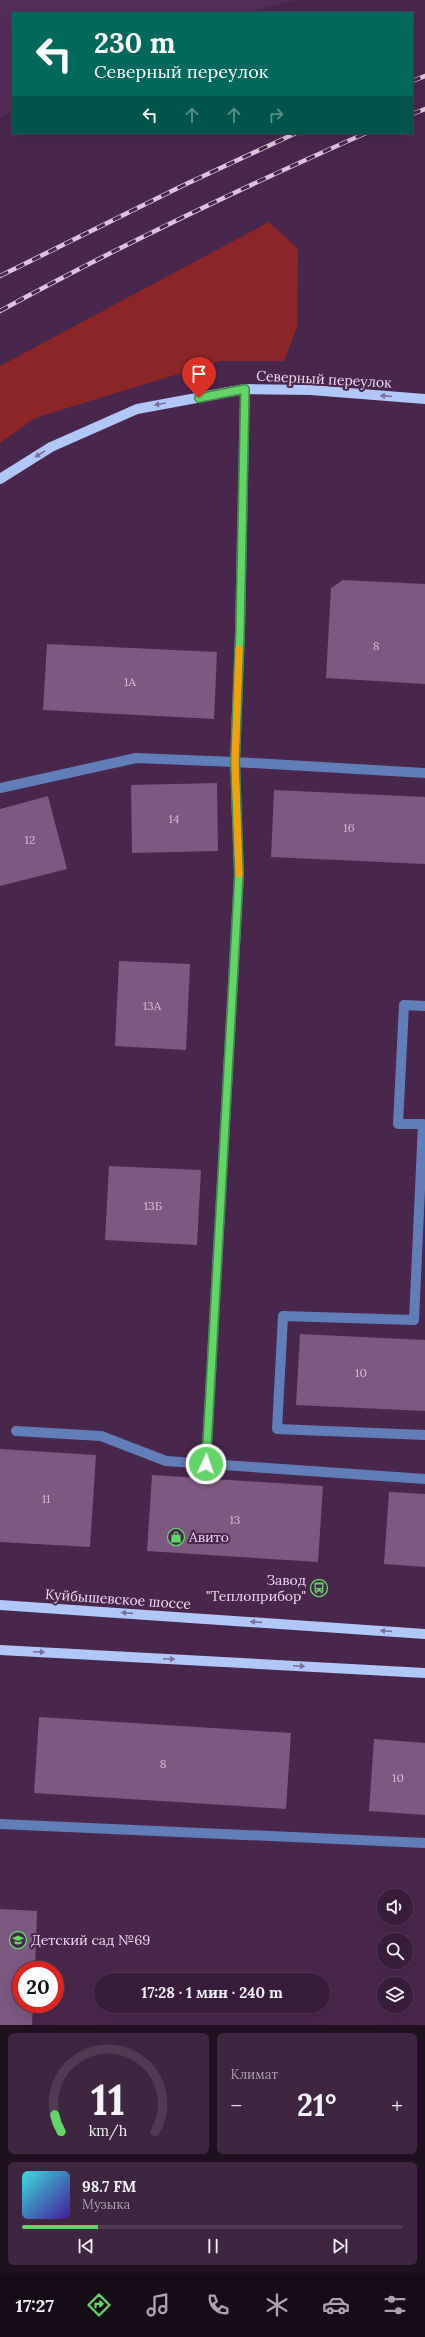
<!DOCTYPE html>
<html lang="ru">
<head>
<meta charset="utf-8">
<style>
  :root { --surface:#371d39; --page:#3e2641; --text:#f1f3f6; --muted:#aaa2ae; --line:#513b53; --accent:#63d468 }
  body { margin:0; font-family:Lora,serif; background:var(--page); color:var(--text); height:100vh; display:flex; flex-direction:column; font-size:15px; white-space:nowrap }
  * { box-sizing:border-box; margin:0 }
  p { font-size:13px; color:var(--muted) }
  .icon { flex:none; width:22px; height:22px; fill:none; stroke:currentColor; stroke-width:2; stroke-linecap:round; stroke-linejoin:round }
  .map { position:relative; height:2025px; overflow:hidden }
  .details { display:flex; flex-direction:column; gap:8px; padding:8px; background:#1e101f; flex:1 }
  .details>* { flex:none }
  .top-card { position:absolute; left:12px; top:12px; width:401px; height:122px; border-radius:0px; box-shadow:0 4px 16px #0002,0 0 0 1px var(--line); background:#00695c; color:#fff; overflow:hidden }
  .tools { position:absolute; left:377px; top:1889px; display:grid; gap:8px }
  .tools a { display:grid; place-items:center; width:36px; height:36px; border-radius:50%; background:var(--surface); box-shadow:0 4px 16px #0002,0 0 0 1px var(--line); font-size:20px }
  .speed { position:absolute; left:12px; top:1961px; display:flex; gap:8px; font-size:20px; font-weight:700; text-align:center }
  .speed>* { display:grid; place-content:center; width:52px; height:52px; border-radius:50%; background:var(--surface); box-shadow:0 4px 16px #0002,0 0 0 1px var(--line); line-height:1 }
  .speed .limit { border:6px solid #d22; background:#fff; color:#111 }
  .pin { position:absolute; display:grid; place-items:center; width:34px; height:34px; color:#fff; margin:-41px -17px; border-radius:50% 50% 50% 0; rotate:-45deg; box-shadow:0 0 4px #0007 }
  .pin .icon { rotate:45deg }
  .me { position:absolute; width:44px; margin:-22px; rotate:3deg; stroke-linejoin:round; filter:drop-shadow(0 0 3px #0008) }
  .turn { display:flex; align-items:center; gap:14px; height:84px; padding:0 16px; font-size:18px }
  .turn .icon { width:52px; height:52px; stroke-width:2.5 }
  .turn b { display:block; font-size:28px; line-height:34px }
  .lanes { display:flex; align-items:center; height:38px; padding:0 16px; background:#0003; justify-content:center; gap:20px; direction:ltr }
  .lanes .off { opacity:.35 }
  .big { font-size:30px; font-weight:700; line-height:1.1 }
  .details .tile { flex:1; display:flex; flex-direction:column; justify-content:center; gap:6px; min-width:0; padding:0 14px; border-radius:6px; background:var(--page) }
  .details .dial { align-items:center; gap:0 }
  .dial svg { height:104px; overflow:visible; fill:none; stroke:var(--line); stroke-width:7; stroke-linecap:round; text-anchor:middle }
  .dial text { fill:var(--text); stroke:none }
  .song { display:flex; align-items:center; gap:12px }
  .cover { width:48px; height:48px; border-radius:6px; background:linear-gradient(135deg,hsl(180 70% 55%),hsl(260 70% 35%)) }
  .played { height:4px; border-radius:2px; background:linear-gradient(90deg,var(--accent) 20%,var(--line) 20%) }
  .keys { display:flex; justify-content:space-around; direction:ltr }
  .heat { display:flex; justify-content:space-between; align-items:center; font-size:22px; direction:ltr }
  .details .tiles { flex:1; display:grid; gap:8px; grid-template-columns:1fr 1fr }
  .tile:last-child { grid-column:span 2 }
  .trip { position:absolute; left:94px; top:1973px; width:236px; height:40px; border-radius:20px; background:var(--surface); box-shadow:0 4px 16px #0002,0 0 0 1px var(--line); font-weight:700; line-height:40px; text-align:center }
  .tab-bar { display:flex; height:64px; justify-content:space-around; align-items:center; background:#160c17; color:var(--muted) }
  .tab-bar .icon { width:28px; height:28px }
  .tab-bar .current { color:var(--accent) }
  .tab-bar b { font-size:18px; color:var(--text) }
  .map>svg:first-child { display:block }
  .built { fill:#542d58 }
  .green { fill:#8c2527 }
  .building { fill:#7d5880 }
  .lines { fill:none; stroke-linecap:round; stroke-linejoin:round }
  .minor { stroke:#627eb8; stroke-width:10 }
  .major { stroke:#b0c7f7; stroke-width:10 }
  .rail-casing { stroke:#dbc5dc; stroke-width:4.5 }
  .rail { stroke:#49274c; stroke-width:3; stroke-dasharray:9; stroke-linecap:butt }
  .oneway { fill:#776f99 }
  .route-casing { stroke:#408a44; stroke-width:10 }
  .route { stroke:#63d468; stroke-width:7 }
  .slow { stroke:#f59e0b; stroke-width:7 }
  .labels { text-anchor:middle; dominant-baseline:central; stroke-width:4; stroke-linejoin:round; paint-order:stroke }
  .number-label { font-size:12px; fill:#d2bad4 }
  .street-label { font-size:14px; fill:#efdaf0; stroke:#49274c }
  .poi-label { font-size:14px; fill:#efdaf0; stroke:#49274c; text-anchor:start }
</style>
</head>
<body>
<div class="map">
<svg width="425" height="2025" viewBox="0 0 425 2025">
  <rect width="100%" height="100%" fill="#49274c"/>
  <path class="built" d="M0,0H296L245,13H13V111L0,118Z"/>
  <path class="green" d="M269,222L298,249L297,327L284,361H220L35,418L0,443V366Z"/>
  <path class="building" d="M343,580L425,584V684L326,678L331,588Z
    M47,644L217,652L214,719L43,710Z
    M217,783L218,851L132,853L131,785Z
    M274,790L425,797V864L271,857Z
    M48,796L67,869L0,886V809Z
    M119,961L190,964L186,1050L115,1046Z
    M109,1166L201,1170L197,1245L105,1240Z
    M300,1334L425,1340V1411L296,1405Z
    M0,1449L96,1455L90,1547L0,1542Z
    M152,1475L323,1486L318,1562L147,1551Z
    M389,1492L425,1494V1567L384,1564Z
    M39,1717L291,1733L286,1809L34,1793Z
    M374,1739L425,1743V1815L369,1811Z
    M0,1909L37,1911L35,1970H21V2004H33L32,2025H0Z"/>
  <g class="lines">
    <path class="minor" d="M0,788L136,758L235,762L240,631L245,389
      M425,1006L404,1005L398,1124H423L414,1320L283,1316L277,1429L425,1435
      M16,1431L101,1436L166,1461L425,1479
      M206,1464L239,875L235,762L425,773
      M0,1824L425,1843"/>
    <path class="major" d="M0,479L51,447L137,409L245,389L311,390L425,399
      M0,1605L425,1634
      M0,1650L425,1673"/>
    <g class="rail-casing">
      <path id="rail" d="M412,81L425,76
        M412,114L425,109
        M0,276L184,185L296,133
        M0,311C119,246 241,188 366,133"/>
    </g>
    <use href="#rail" class="rail"/>
  </g>
  <defs><path id="oneway-solid" d="M-6-.8H1V-3.2L6.5 0L1 3.2V.8H-6Z"/></defs>
  <g class="oneway">
    <use href="#oneway-solid" transform="translate(386 396) rotate(-175)"/>
    <use href="#oneway-solid" transform="translate(160 404) rotate(170)"/>
    <use href="#oneway-solid" transform="translate(40 454) rotate(148)"/>
    <use href="#oneway-solid" transform="translate(127 1613) rotate(-176)"/>
    <use href="#oneway-solid" transform="translate(256 1622) rotate(-176)"/>
    <use href="#oneway-solid" transform="translate(386 1631) rotate(-176)"/>
    <use href="#oneway-solid" transform="translate(39 1652) rotate(3)"/>
    <use href="#oneway-solid" transform="translate(169 1659) rotate(3)"/>
    <use href="#oneway-solid" transform="translate(299 1666) rotate(3)"/>
  </g>
  <g class="lines">
    <g class="route-casing">
      <path id="route" d="M199,398L245,389L240,631L235,762L239,875L206,1464"/>
    </g>
    <use href="#route" class="route"/>
    <path class="slow" d="M239,874L235,762L239,649"/>
  </g>
  <defs>
    <g id="shop-ring" transform="scale(0.9)"><circle r="9.5" fill="#49274c" stroke="#63d468" stroke-width="1.5"/><path d="M-5-2.5h2.3a2.7 3.5 0 0 1 5.4 0H5L5.5 6h-11ZM-1.5-2.5h3a1.5 2.3 0 0 0-3 0Z" fill="#63d468"/></g>
    <g id="bus-ring" transform="scale(0.9)"><circle r="9.5" fill="#49274c" stroke="#63d468" stroke-width="1.5"/><path d="M-5-6H5V4H4V6H2V4H-2V6H-4V4H-5ZM-3.5-4V0h7V-4ZM-3.5 1.2v1.5H-2V1.2ZM2 1.2v1.5H3.5V1.2Z" fill="#63d468"/></g>
    <g id="school-ring" transform="scale(0.9)"><circle r="9.5" fill="#49274c" stroke="#63d468" stroke-width="1.5"/><path d="M0-5L7-2L0 1L-7-2ZM-4 1L0 2.5L4 1V4Q0 6-4 4Z" fill="#63d468"/></g>
  </defs>
  <g fill-rule="evenodd">
    <use href="#shop-ring" x="176" y="1537"/>
    <use href="#bus-ring" x="319" y="1588"/>
    <use href="#school-ring" x="18" y="1940"/>
  </g>
  <g class="labels">
    <g class="number-label">
      <text x="376" y="645">8</text>
      <text x="130" y="681">1А</text>
      <text x="174" y="818">14</text>
      <text x="349" y="827">16</text>
      <text x="30" y="839">12</text>
      <text x="152" y="1005">13А</text>
      <text x="153" y="1205">13Б</text>
      <text x="361" y="1372">10</text>
      <text x="46" y="1498">11</text>
      <text x="235" y="1519">13</text>
      <text x="163" y="1763">8</text>
      <text x="398" y="1777">10</text>
    </g>
    <g class="street-label">
      <text transform="translate(324 379) rotate(3)">Северный переулок</text>
      <text transform="translate(118 1599) rotate(4)">Куйбышевское шоссе</text>
    </g>
    <g class="poi-label">
      <text x="189" y="1537">Авито</text>
      <text x="306" y="1580" text-anchor="end">Завод<tspan x="306" dy="16">"Теплоприбор"</tspan></text>
      <text x="31" y="1940">Детский сад №69</text>
    </g>
  </g>
</svg>
<div class="tools">
<a><svg class="icon" aria-label="sound" viewBox="0 0 24 24"><path d="M4 9h4l5-4v14l-5-4H4zM17 9q2 3 0 6"/></svg></a>
<a><svg class="icon" aria-label="search" viewBox="0 0 24 24"><circle cx="10" cy="10" r="6"/><path d="M15 15l6 6"/></svg></a>
<a><svg class="icon" aria-label="layers" viewBox="0 0 24 24"><path d="M12 4l9 5-9 5-9-5zM3 14l9 5 9-5"/></svg></a>
</div>
<div class="speed"><div class="limit">20</div></div>
<div class="pin" style="left:199px;top:398px;background:#d93025"><svg class="icon" aria-label="arrive" viewBox="0 0 24 24"><path d="M6 21V4h12l-3 4 3 4H6"/></svg></div>
<svg class="me" style="left:206px;top:1464px" viewBox="-20 -20 40 40"><circle r="17" fill="#63d468" stroke="#fff" stroke-width="3"/><path d="M0-11L8 9 0 5-8 9z" fill="#fff"/></svg>
<div class="trip">17:28 · 1 мин · 240 m</div>
<div class="top-card">
<div class="turn"><svg class="icon" aria-label="left" viewBox="0 0 24 24"><path d="M17 20v-9H6M10 6l-5 5 5 5"/></svg><div><b>230 m</b>Северный переулок</div></div>
<div class="lanes"><svg class="icon" aria-label="left" viewBox="0 0 24 24"><path d="M17 20v-9H6M10 6l-5 5 5 5"/></svg><svg class="icon off" aria-label="ahead" viewBox="0 0 24 24"><path d="M12 20V5M6 11l6-6 6 6"/></svg><svg class="icon off" aria-label="ahead" viewBox="0 0 24 24"><path d="M12 20V5M6 11l6-6 6 6"/></svg><svg class="icon off" aria-label="right" viewBox="0 0 24 24"><path d="M7 20v-9h11M14 6l5 5-5 5"/></svg></div>
</div>
</div>
<section class="details">
<div class="tiles">
<div class="tile dial"><svg viewBox="0 0 100 80">
<path d="M14 69A42 42 0 1 1 86 69"/>
<path d="M14 69A42 42 0 0 1 9 56" stroke="#63d468"/>
<text x="50" y="56" font-size="32" font-weight="700">11</text>
<text x="50" y="72" font-size="11">km/h</text>
</svg></div>
<div class="tile"><p>Климат</p>
<div class="heat"><a>−</a><b class="big">21°</b><a>+</a></div>
</div>
<div class="tile">
<div class="song"><i class="cover"></i><div><b>98.7 FM</b><p>Музыка</p></div></div>
<div class="played"></div>
<div class="keys"><svg class="icon" aria-label="previous" viewBox="0 0 24 24"><path d="M18 5L8 12l10 7zM5 5v14"/></svg><svg class="icon" aria-label="pause" viewBox="0 0 24 24"><path d="M8 5v14M16 5v14"/></svg><svg class="icon" aria-label="next" viewBox="0 0 24 24"><path d="M6 5l10 7-10 7zM19 5v14"/></svg></div>
</div>
</div>
</section>
<nav class="tab-bar">
<b>17:27</b>
<svg class="icon current" aria-label="directions" viewBox="0 0 24 24"><path d="M12 3l9 9-9 9-9-9zM9 14v-3h6M13 9l2 2-2 2"/></svg>
<svg class="icon" aria-label="music" viewBox="0 0 24 24"><path d="M9 18V5l10-2v13"/><circle cx="6" cy="18" r="3"/><circle cx="16" cy="16" r="3"/></svg>
<svg class="icon" aria-label="phone" viewBox="0 0 24 24"><path d="M5 4h4l2 5-3 2q2 4 5 5l2-3 5 2v4C11 20 4 13 5 4z"/></svg>
<svg class="icon" aria-label="climate" viewBox="0 0 24 24"><path d="M12 3v18M4 7l16 10M4 17L20 7"/></svg>
<svg class="icon" aria-label="car" viewBox="0 0 24 24"><path d="M5 17H2v-5l4-1 3-4h7l3 4 3 1v5h-3M9 17h6M6 11h13"/><circle cx="7" cy="17" r="2"/><circle cx="17" cy="17" r="2"/></svg>
<svg class="icon" aria-label="filters" viewBox="0 0 24 24"><path d="M4 7h16M4 17h16"/><circle cx="9" cy="7" r="2"/><circle cx="15" cy="17" r="2"/></svg>
</nav>
</body>
</html>
